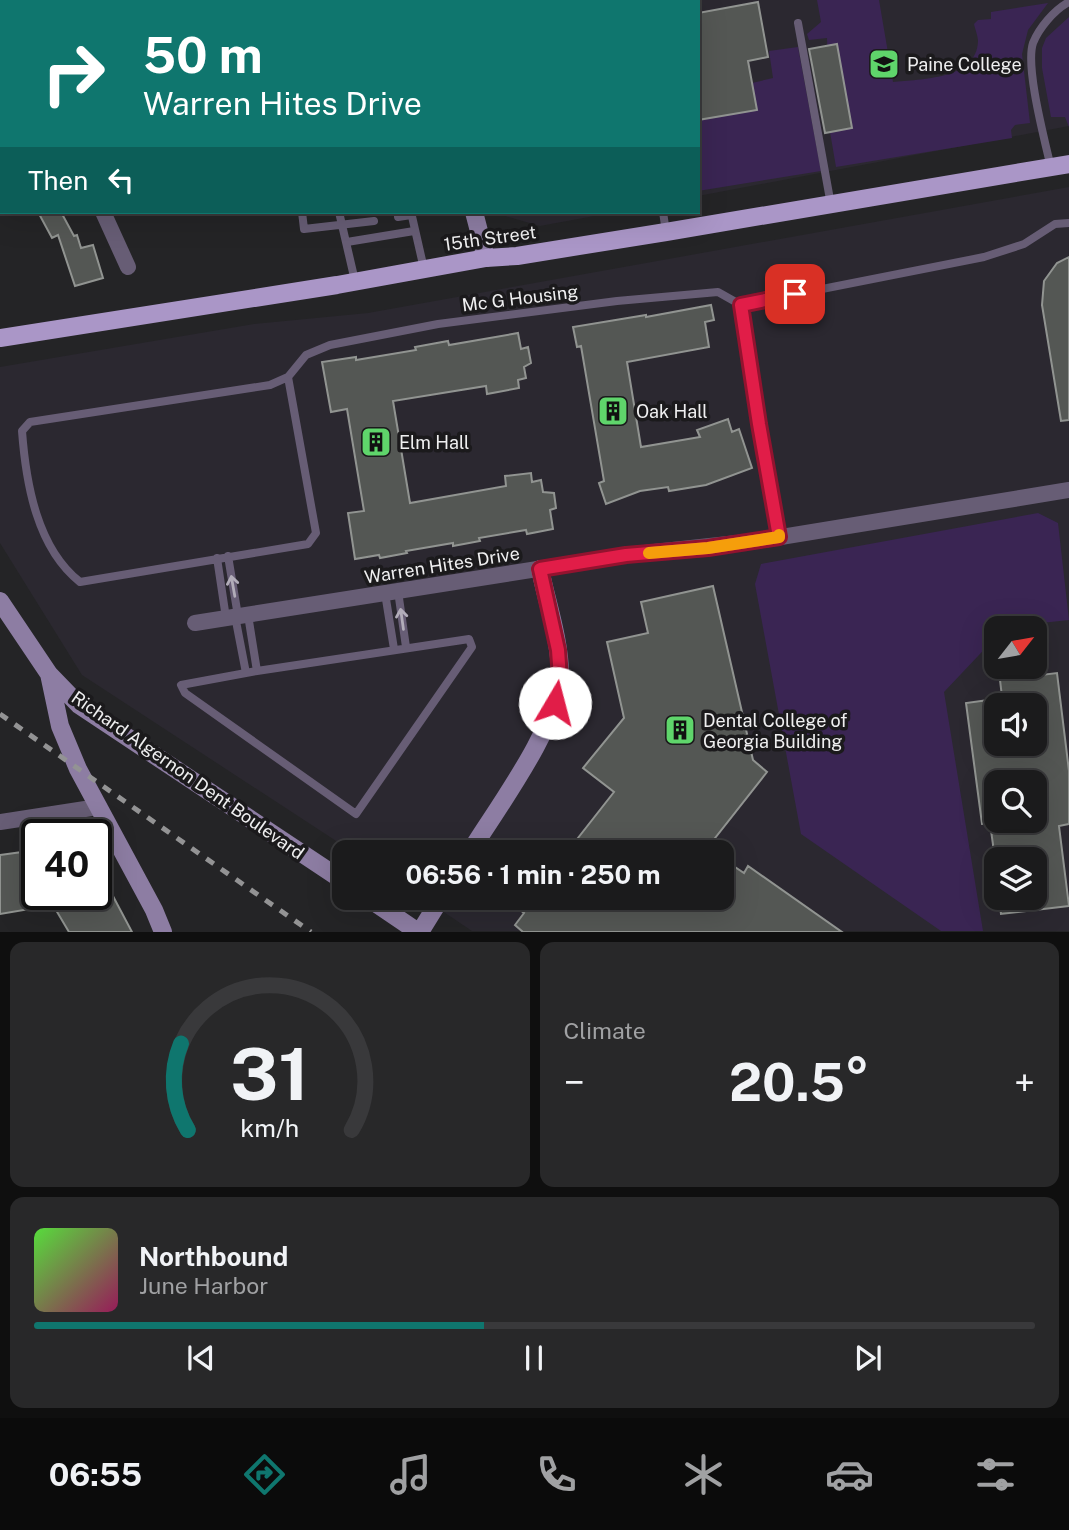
<!DOCTYPE html>
<html lang="en">
<head>
<meta charset="utf-8">
<style>
  :root { --surface:#1b1b1c; --page:#282829; --text:#f1f3f6; --muted:#a0a1a3; --line:#39393b; --accent:#0f766e }
  body { margin:0; font-family:"Public Sans",sans-serif; background:var(--page); color:var(--text); height:100vh; display:flex; flex-direction:column; font-size:26px; white-space:nowrap }
  * { box-sizing:border-box; margin:0 }
  p { font-size:23px; color:var(--muted) }
  .icon { flex:none; width:38px; height:38px; fill:none; stroke:currentColor; stroke-width:2; stroke-linecap:round; stroke-linejoin:round }
  .map { position:relative; height:932px; overflow:hidden }
  .sheet { display:flex; flex-direction:column; gap:10px; padding:10px; background:#0f0f0f; flex:1 }
  .sheet>* { flex:none }
  .top-card { position:absolute; left:0px; top:0px; width:700px; height:214px; box-shadow:0 7px 28px #0002,0 0 0 2px var(--line); background:#0f766e; color:#fff; overflow:hidden }
  .needle { width:46px; rotate:59deg }
  .controls { position:absolute; left:984px; top:616px; display:grid; gap:14px }
  .controls a { display:grid; place-items:center; width:63px; height:63px; border-radius:14px; background:var(--surface); box-shadow:0 7px 28px #0002,0 0 0 2px var(--line); font-size:35px }
  .speed { position:absolute; left:21px; top:819px; display:flex; gap:14px; font-size:35px; font-weight:700; text-align:center }
  .speed>* { display:grid; place-content:center; width:91px; height:91px; border-radius:50%; background:var(--surface); box-shadow:0 7px 28px #0002,0 0 0 2px var(--line); line-height:1 }
  .speed .limit { border:4px solid #111; border-radius:10px; background:#fff; color:#111 }
  .pin { position:absolute; display:grid; place-items:center; width:60px; height:60px; color:#fff; margin:-30px; border-radius:14px; box-shadow:0 4px 10px #0006 }
  .me { position:absolute; width:77px; margin:-38px; rotate:8deg; stroke-linejoin:round; filter:drop-shadow(0 0 5px #0008) }
  .turn { display:flex; align-items:center; gap:24px; height:147px; padding:0 28px; font-size:32px }
  .turn .icon { width:91px; height:91px; stroke-width:2.5 }
  .turn b { display:block; font-size:49px; line-height:60px }
  .then { display:flex; align-items:center; height:66px; padding:0 28px; background:#0003; gap:14px; font-size:26px }
  .big { font-size:52px; font-weight:700; line-height:1.1 }
  .sheet .tile { flex:1; display:flex; flex-direction:column; justify-content:center; gap:10px; min-width:0; padding:0 24px; border-radius:14px; background:var(--page) }
  .sheet .dial { align-items:center; gap:0 }
  .dial svg { height:182px; overflow:visible; fill:none; stroke:var(--line); stroke-width:7; stroke-linecap:round; text-anchor:middle }
  .dial text { fill:var(--text); stroke:none }
  .song { display:flex; align-items:center; gap:21px }
  .cover { width:84px; height:84px; border-radius:10px; background:linear-gradient(135deg,hsl(110 70% 55%),hsl(330 70% 35%)) }
  .played { height:7px; border-radius:4px; background:linear-gradient(90deg,var(--accent) 45%,var(--line) 45%) }
  .keys { display:flex; justify-content:space-around; direction:ltr }
  .heat { display:flex; justify-content:space-between; align-items:center; font-size:38px; direction:ltr }
  .sheet .tiles { flex:1; display:grid; gap:10px; grid-template-columns:1fr 1fr }
  .tile:last-child { grid-column:span 2 }
  .trip { position:absolute; left:332px; top:840px; width:402px; height:70px; border-radius:14px; background:var(--surface); box-shadow:0 7px 28px #0002,0 0 0 2px var(--line); font-weight:700; line-height:70px; text-align:center }
  .dock { display:flex; height:112px; justify-content:space-around; align-items:center; background:#0b0b0b; color:var(--muted) }
  .dock .icon { width:49px; height:49px }
  .dock .current { color:var(--accent) }
  .dock b { font-size:32px; color:var(--text) }
  .map>svg:first-child { display:block }
  .built { fill:#2b2830; fill-rule:evenodd }
  .green { fill:#3a2553 }
  .building { fill:#545754; stroke:#919491; stroke-width:2; fill-rule:evenodd }
  .lines { fill:none; stroke-linecap:round; stroke-linejoin:round }
  .lane { stroke:#675d75; stroke-width:8 }
  .street { stroke:#675d75; stroke-width:16 }
  .secondary { stroke:#8d7da3; stroke-width:18 }
  .primary { stroke:#aa96c7; stroke-width:18 }
  .rail { stroke:#939394; stroke-width:5; stroke-dasharray:9 9; stroke-linecap:butt }
  .oneway { stroke:#b2adb9 }
  .route-casing { stroke:#92132f; stroke-width:18 }
  .route { stroke:#e11d48; stroke-width:12 }
  .slow { stroke:#f59e0b; stroke-width:12 }
  .labels { text-anchor:middle; dominant-baseline:central; stroke-width:7; stroke-linejoin:round; paint-order:stroke }
  .poi-label { font-size:18px; fill:#efeff0; stroke:#1b1a1c; text-anchor:start }
  .street-label { font-size:18px; fill:#efeff0; stroke:#1b1a1c }
</style>
</head>
<body>
<div class="map">
<svg width="1069" height="932" viewBox="0 0 1069 932">
  <rect width="100%" height="100%" fill="#242426"/>
  <path class="built" d="M432,0H1069V126L698,196V2Z
    M1069,187V931H472L423,898H723V852H353L82,675L0,543V367L254,324L368,313ZM996,628H1034V667H996ZM996,705H1034V744H996ZM996,782H1034V821H996ZM996,859H1034V898H996Z
    M491,212H616L540,226Z"/>
  <path class="green" d="M817,0H879L893,82C920,79 977,80 978,41C978,36 975,29 974,24L978,20L991,19V12L1048,3L1028,30L1022,54L1030,123L1015,125L1011,130L1012,138L836,167L830,132L827,38L809,40L807,34L821,22Z
    M1069,17V127L1065,117H1051L1042,68V48L1046,38Z
    M798,47L821,171L698,191V120L752,83L773,78L769,51Z
    M1038,513L1058,523L1069,620L996,628V637L944,692L983,931H941L801,834L755,584L761,564Z"/>
  <path class="building" d="M758,2L768,57L748,61L757,110L698,120V13Z
    M837,44L852,128L825,133L809,49Z
    M38,212H61L74,236L77,235L81,248L93,245L103,278L75,286L58,235L52,238Z
    M1069,257V420L1061,421L1042,305L1044,281L1057,263Z
    M711,305L714,320L705,322L709,347L627,362L641,447L700,437L697,430L728,419L732,432L739,429L752,468L706,485L669,491L668,487L640,491L606,504L599,483L604,481L581,346L577,347L573,327L646,315V317Z
    M518,333L521,349L528,347L531,363L524,367L526,378L518,380L519,388L487,394L486,386L393,401L410,503L506,486L505,476L531,473L532,482L541,480L543,492L554,493L556,508L550,510L553,529L527,534L526,530L479,538L480,541L453,546V543L406,551L407,553L380,558L379,555L355,559L348,513L364,511L347,409L331,412L322,362L356,357V360L416,350L415,347L448,341L449,345Z
    M713,586L753,760L767,772L704,852H567L614,792L583,768L624,718L607,642L648,633L641,602Z
    M1057,673L1069,771V824L1059,826L1069,906L1001,914L999,898H1034V859H995L990,823L982,824L966,703L996,699V744H1034V705H1003L1000,680ZM996,782H1034V821H996Z
    M37,850V894H96V864L132,932H69L53,905L0,914V855Z
    M723,859L744,873L748,866L842,932H523L515,925L524,913L504,898H723Z"/>
  <g class="lines">
    <path class="lane" d="M798,23L831,205
      M1051,168C1045,141 1025,67 1033,43C1039,28 1054,10 1069,2
      M302,212L304,229L374,221
      M339,212L355,281
      M411,212L424,269
      M663,212L666,232
      M398,217L411,215
      M347,242L414,231
      M741,305L779,537
      M288,377L270,385L30,422L22,431C26,484 37,548 80,582L308,544L316,533L288,377L306,355L330,345L438,324L617,301L718,292L741,305L984,257L1024,244L1055,224L1069,223
      M228,556L238,616
      M217,558L226,618
      M398,591L406,647
      M385,593L394,649
      M248,615L257,671
      M235,616L246,673
      M469,639L472,647L356,814L185,693L181,685L257,671Z"/>
    <path class="street" d="M9,0L10,2
      M209,2L218,0
      M103,212L128,267
      M195,623L626,555L756,541L1069,490
      M0,822L98,807"/>
    <path class="secondary" d="M408,0V2
      M474,212L486,258
      M0,601L49,674L79,705L345,882
      M49,674L60,726L78,769L154,910L163,932
      M470,852C497,808 559,726 560,675C560,640 547,603 540,569
      M368,898L418,932
      M420,932L441,898"/>
    <path class="primary" d="M0,338L337,285L486,258L517,256L666,232L1069,164"/>
    <path class="rail" d="M0,714L311,932"/>
  </g>
  <defs><path id="oneway-shaft" d="M-6 0H5M1.5-3L5.5 0L1.5 3" fill="none" stroke-width="1.6" stroke-linecap="round" stroke-linejoin="round" transform="scale(1.75)"/></defs>
  <g class="oneway">
    <use href="#oneway-shaft" transform="translate(233 586) rotate(-100)"/>
    <use href="#oneway-shaft" transform="translate(402 619) rotate(-98)"/>
  </g>
  <g class="lines">
    <g class="route-casing">
      <path id="route" d="M555,703L560,678L558,650L540,569L626,555L708,548L779,537L759,424L741,305L795,294"/>
    </g>
    <use href="#route" class="route"/>
    <path class="slow" d="M649,553L708,548L779,537V535"/>
  </g>
  <defs>
    <g id="university-square" transform="scale(1.575)"><rect x="-9" y="-9" width="18" height="18" rx="4" fill="#5fd56b" stroke="#1b1a1c"/><path d="M0-5L7-2L0 1L-7-2ZM-4 1L0 2.5L4 1V4Q0 6-4 4Z" fill="#111"/></g>
    <g id="building-square" transform="scale(1.575)"><rect x="-9" y="-9" width="18" height="18" rx="4" fill="#5fd56b" stroke="#1b1a1c"/><path d="M-4-6H4V6H1V3H-1V6H-4ZM-2.5-4.3h1.7v1.8h-1.7ZM.8-4.3h1.7v1.8H.8ZM-2.5-1h1.7V.8h-1.7ZM.8-1h1.7V.8H.8Z" fill="#111"/></g>
  </defs>
  <g fill-rule="evenodd">
    <use href="#university-square" x="884" y="64"/>
    <use href="#building-square" x="613" y="411"/>
    <use href="#building-square" x="376" y="442"/>
    <use href="#building-square" x="680" y="730"/>
  </g>
  <g class="labels">
    <g class="poi-label">
      <text x="907" y="64">Paine College</text>
      <text x="636" y="411">Oak Hall</text>
      <text x="399" y="442">Elm Hall</text>
      <text x="703" y="720">Dental College of<tspan x="703" dy="21">Georgia Building</tspan></text>
    </g>
    <g class="street-label">
      <text transform="translate(490 238) rotate(-8)">15th Street</text>
      <text transform="translate(520 298) rotate(-7)">Mc G Housing</text>
      <text transform="translate(442 565) rotate(-9)">Warren Hites Drive</text>
      <text transform="translate(188 775) rotate(35)">Richard Algernon Dent Boulevard</text>
    </g>
  </g>
</svg>
<div class="controls">
<a><svg class="needle" viewBox="-14 -14 28 28"><path d="M0-13l5 13h-10z" fill="#e53935"/><path d="M0 13l5-13h-10z" fill="#a0a1a3"/></svg></a>
<a><svg class="icon" aria-label="sound" viewBox="0 0 24 24"><path d="M4 9h4l5-4v14l-5-4H4zM17 9q2 3 0 6"/></svg></a>
<a><svg class="icon" aria-label="search" viewBox="0 0 24 24"><circle cx="10" cy="10" r="6"/><path d="M15 15l6 6"/></svg></a>
<a><svg class="icon" aria-label="layers" viewBox="0 0 24 24"><path d="M12 4l9 5-9 5-9-5zM3 14l9 5 9-5"/></svg></a>
</div>
<div class="speed"><div class="limit">40</div></div>
<div class="pin" style="left:795px;top:294px;background:#d93025"><svg class="icon" aria-label="arrive" viewBox="0 0 24 24"><path d="M6 21V4h12l-3 4 3 4H6"/></svg></div>
<svg class="me" style="left:555px;top:703px" viewBox="-20 -20 40 40"><circle r="19" fill="#fff"/><path d="M0-13L10 11 0 6-10 11z" fill="#e11d48"/></svg>
<div class="trip">06:56 · 1 min · 250 m</div>
<div class="top-card">
<div class="turn"><svg class="icon" aria-label="right" viewBox="0 0 24 24"><path d="M7 20v-9h11M14 6l5 5-5 5"/></svg><div><b>50 m</b>Warren Hites Drive</div></div>
<div class="then">Then<svg class="icon" aria-label="left" viewBox="0 0 24 24"><path d="M17 20v-9H6M10 6l-5 5 5 5"/></svg></div>
</div>
</div>
<section class="sheet">
<div class="tiles">
<div class="tile dial"><svg viewBox="0 0 100 80">
<path d="M14 69A42 42 0 1 1 86 69"/>
<path d="M14 69A42 42 0 0 1 11 31" stroke="#0f766e"/>
<text x="50" y="56" font-size="32" font-weight="700">31</text>
<text x="50" y="72" font-size="11">km/h</text>
</svg></div>
<div class="tile"><p>Climate</p>
<div class="heat"><a>−</a><b class="big">20.5°</b><a>+</a></div>
</div>
<div class="tile">
<div class="song"><i class="cover"></i><div><b>Northbound</b><p>June Harbor</p></div></div>
<div class="played"></div>
<div class="keys"><svg class="icon" aria-label="previous" viewBox="0 0 24 24"><path d="M18 5L8 12l10 7zM5 5v14"/></svg><svg class="icon" aria-label="pause" viewBox="0 0 24 24"><path d="M8 5v14M16 5v14"/></svg><svg class="icon" aria-label="next" viewBox="0 0 24 24"><path d="M6 5l10 7-10 7zM19 5v14"/></svg></div>
</div>
</div>
</section>
<nav class="dock">
<b>06:55</b>
<svg class="icon current" aria-label="directions" viewBox="0 0 24 24"><path d="M12 3l9 9-9 9-9-9zM9 14v-3h6M13 9l2 2-2 2"/></svg>
<svg class="icon" aria-label="music" viewBox="0 0 24 24"><path d="M9 18V5l10-2v13"/><circle cx="6" cy="18" r="3"/><circle cx="16" cy="16" r="3"/></svg>
<svg class="icon" aria-label="phone" viewBox="0 0 24 24"><path d="M5 4h4l2 5-3 2q2 4 5 5l2-3 5 2v4C11 20 4 13 5 4z"/></svg>
<svg class="icon" aria-label="climate" viewBox="0 0 24 24"><path d="M12 3v18M4 7l16 10M4 17L20 7"/></svg>
<svg class="icon" aria-label="car" viewBox="0 0 24 24"><path d="M5 17H2v-5l4-1 3-4h7l3 4 3 1v5h-3M9 17h6M6 11h13"/><circle cx="7" cy="17" r="2"/><circle cx="17" cy="17" r="2"/></svg>
<svg class="icon" aria-label="filters" viewBox="0 0 24 24"><path d="M4 7h16M4 17h16"/><circle cx="9" cy="7" r="2"/><circle cx="15" cy="17" r="2"/></svg>
</nav>
</body>
</html>
